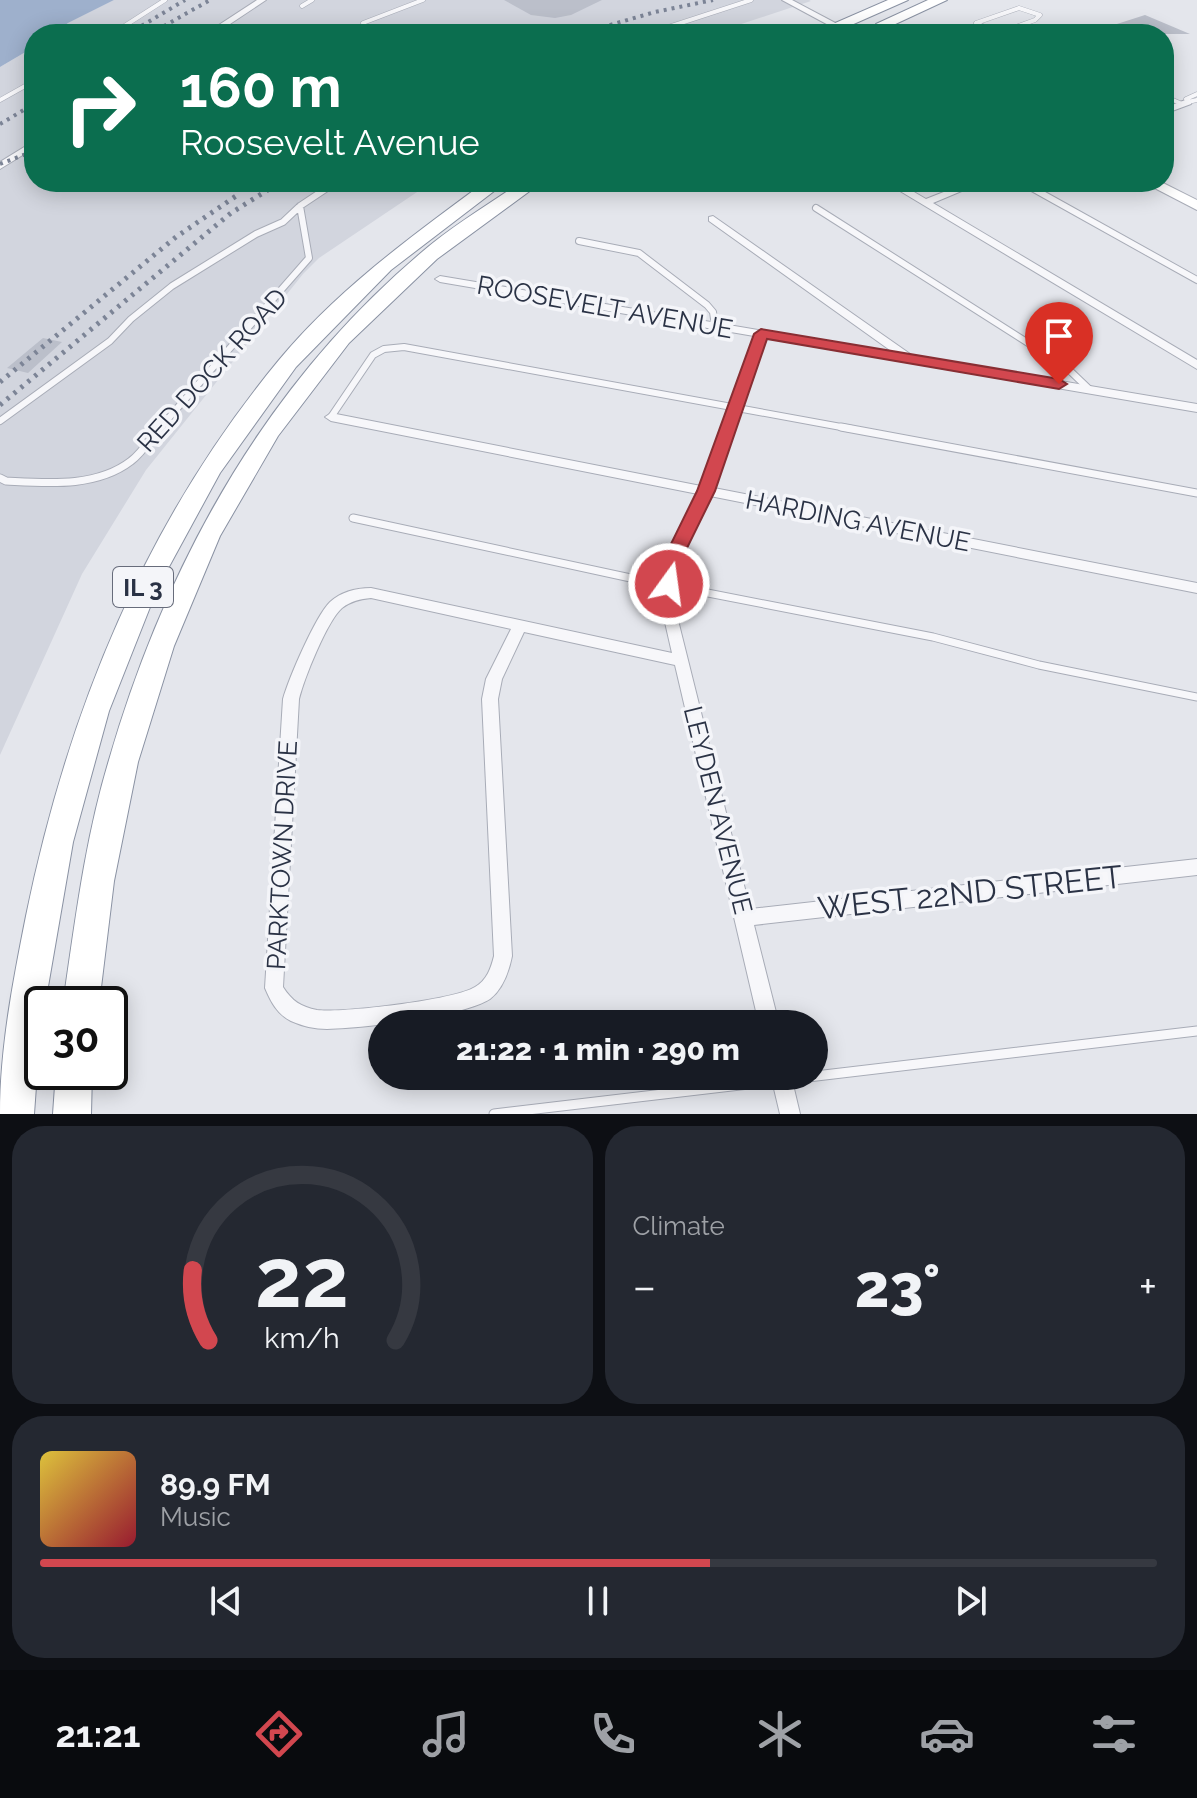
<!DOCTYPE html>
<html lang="en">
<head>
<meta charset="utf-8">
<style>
  :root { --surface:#171b24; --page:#242831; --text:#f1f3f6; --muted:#9ea1a6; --line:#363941; --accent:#d2474f }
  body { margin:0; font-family:Raleway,sans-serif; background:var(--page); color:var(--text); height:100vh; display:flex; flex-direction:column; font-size:30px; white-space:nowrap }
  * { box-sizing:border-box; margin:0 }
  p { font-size:26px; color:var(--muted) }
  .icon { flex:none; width:44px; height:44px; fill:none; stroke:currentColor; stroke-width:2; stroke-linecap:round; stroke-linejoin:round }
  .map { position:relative; height:1114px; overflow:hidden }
  .panel { display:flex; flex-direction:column; gap:12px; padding:12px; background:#0d0f14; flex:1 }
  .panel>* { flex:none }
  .hud { position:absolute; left:24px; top:24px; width:1150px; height:168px; border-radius:32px; box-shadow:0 4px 20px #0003; background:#0b6e4f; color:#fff; overflow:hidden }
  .speed { position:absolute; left:24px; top:986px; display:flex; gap:16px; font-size:40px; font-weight:700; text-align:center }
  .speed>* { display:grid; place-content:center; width:104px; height:104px; border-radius:50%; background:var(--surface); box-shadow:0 4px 20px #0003; line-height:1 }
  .speed .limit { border:4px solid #111; border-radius:12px; background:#fff; color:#111 }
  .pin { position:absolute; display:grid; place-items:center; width:68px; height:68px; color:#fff; margin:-82px -34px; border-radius:50% 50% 50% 0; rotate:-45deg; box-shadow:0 0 8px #0007 }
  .pin .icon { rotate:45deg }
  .me { position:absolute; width:88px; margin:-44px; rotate:14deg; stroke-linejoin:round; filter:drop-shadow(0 0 6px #0008) }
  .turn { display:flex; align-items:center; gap:28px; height:168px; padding:0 24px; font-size:36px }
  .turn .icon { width:104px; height:104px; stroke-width:2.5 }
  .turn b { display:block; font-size:56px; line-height:68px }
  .big { font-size:60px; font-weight:800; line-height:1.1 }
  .panel .card { flex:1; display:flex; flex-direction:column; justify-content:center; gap:12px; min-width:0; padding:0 28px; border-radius:32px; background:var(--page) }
  .panel .dial { align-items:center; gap:0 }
  .dial svg { height:208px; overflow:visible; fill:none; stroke:var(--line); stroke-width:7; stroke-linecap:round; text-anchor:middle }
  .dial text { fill:var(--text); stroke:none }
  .song { display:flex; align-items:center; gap:24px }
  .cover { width:96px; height:96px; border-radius:12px; background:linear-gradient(135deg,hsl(50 70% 55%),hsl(350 70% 35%)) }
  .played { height:8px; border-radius:4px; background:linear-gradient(90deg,var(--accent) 60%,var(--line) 60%) }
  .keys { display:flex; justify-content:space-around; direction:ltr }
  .heat { display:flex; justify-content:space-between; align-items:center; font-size:44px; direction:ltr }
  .panel .tiles { flex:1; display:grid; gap:12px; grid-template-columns:1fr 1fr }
  .card:last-child { grid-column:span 2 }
  .trip { position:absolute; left:368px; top:1010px; width:460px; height:80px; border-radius:40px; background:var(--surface); box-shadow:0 4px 20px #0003; font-weight:800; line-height:80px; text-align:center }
  .menu { display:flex; height:128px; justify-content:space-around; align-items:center; background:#090b0e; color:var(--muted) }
  .menu .icon { width:56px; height:56px }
  .menu .active { color:var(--accent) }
  .menu b { font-size:36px; color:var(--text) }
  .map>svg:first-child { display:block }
  .built { fill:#d2d5de }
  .water { fill:#9eb0cc }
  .building { fill:#bbbfca }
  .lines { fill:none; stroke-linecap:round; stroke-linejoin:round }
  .lane-far3-casing { stroke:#a8acb7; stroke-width:5 }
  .lane-far2-casing { stroke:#a8acb7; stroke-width:8 }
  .lane-far1-casing { stroke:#a8acb7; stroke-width:9 }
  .lane-casing { stroke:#a8acb7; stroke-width:11 }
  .street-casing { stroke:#a8acb7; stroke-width:2 }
  .secondary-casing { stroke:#a8acb7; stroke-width:2 }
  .highway-casing { stroke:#8a92a3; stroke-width:2 }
  .lane-far3 { stroke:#f7f7fa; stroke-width:4 }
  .lane-far2 { stroke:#f7f7fa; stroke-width:6 }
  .lane-far1 { stroke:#f7f7fa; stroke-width:7 }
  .lane { stroke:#f7f7fa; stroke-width:9 }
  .street { fill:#f7f7fa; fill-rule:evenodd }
  .secondary { fill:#fff; fill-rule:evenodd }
  .highway { fill:#fff; fill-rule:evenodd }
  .rail-far1 { stroke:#7c8496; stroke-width:4; stroke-dasharray:3 5; stroke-linecap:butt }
  .rail { stroke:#7c8496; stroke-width:5; stroke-dasharray:3 6; stroke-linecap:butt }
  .route { fill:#d2474f; stroke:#882e33; stroke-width:2 }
  .labels { text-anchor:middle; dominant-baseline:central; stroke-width:7; stroke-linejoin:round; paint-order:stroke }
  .shield { fill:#f4f5f9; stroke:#676c7b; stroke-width:2 }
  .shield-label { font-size:24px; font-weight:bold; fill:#2a3245 }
  .street-label { font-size:26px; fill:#2a3245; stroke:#f4f5f9 }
  .near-street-label { font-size:32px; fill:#2a3245; stroke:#f4f5f9 }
</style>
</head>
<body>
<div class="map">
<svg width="1197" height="1114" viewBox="0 0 1197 1114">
  <rect width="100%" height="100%" fill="#e4e6ec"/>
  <path class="built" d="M114,0H809L811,1L711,34H53L68,23Z
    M34,47V182H432L319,258L303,274L146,470L82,574L0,755V67Z"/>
  <path class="water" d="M0,0H114L68,23L53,34H34V47L0,67Z"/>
  <path class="building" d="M504,0H602L571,15L555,18L531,15Z
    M1145,15L1190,34H1095V31Z
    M43,338L62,342L28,373L7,368Z"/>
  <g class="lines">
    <g class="lane-far3-casing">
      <path id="lane-far3" d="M302,6L312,0
        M1019,8L1040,15L1035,20L999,33L976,23Z
        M363,23L423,0
        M999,33L1002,34
        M112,34L165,0
        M647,34L751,0
        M1197,94L1186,99L1188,102L1197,100
        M1164,96L1182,104
        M0,100L34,81
        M1021,182L1036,190
        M788,184L792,182
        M324,190L337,182"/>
    </g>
    <g class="lane-far2-casing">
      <path id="lane-far2" d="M1032,188L1197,280
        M816,208L1066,367L1089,389
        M579,241L639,253L707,305L713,312L715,326
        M331,417L373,355L384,349L404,347L852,429
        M0,421L110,341L131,319L172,286L256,234L283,222L300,206L327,188
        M159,429L309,258L300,206"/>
    </g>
    <g class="lane-far1-casing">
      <path id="lane-far1" d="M841,427L1197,493
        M0,478L6,481C46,483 96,488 131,461C142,453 151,438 160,427
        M353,518L626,577L933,637L1039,665L1197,697"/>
    </g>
    <g class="lane-casing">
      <path id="lane" d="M494,1114L1197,1031"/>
    </g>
    <g class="street-casing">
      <path id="street" d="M257,0H266L215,34H205Z
        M782,0H792L841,26L834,28Z
        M1188,99L1191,100V104L1164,114V108Z
        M34,141V148L0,169V162Z
        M885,182H897L926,199L969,182H983L933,203L1197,360V369Z
        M713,216L913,356L1197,404V412L765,338L714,488L1197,583V593L710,496L684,550L676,584L669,589L662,584L670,550L698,494L331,421L325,417L331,413L701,486L754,336L440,282L435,279L440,276L894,353L709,221V217Z
        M371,588L672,653L659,596L666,591L671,592L750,909L1197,859V875L754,925L779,1024H759L675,665L524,632L502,679L498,699L512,956C509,971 503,989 490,999C462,1017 363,1028 327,1029C315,1029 302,1026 291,1021C277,1014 271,1002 265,988L283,699C289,678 315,617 330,602C341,592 356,588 371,588ZM371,598L511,629L486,679L482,699L494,956C491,968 487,980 475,987C454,1000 343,1013 317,1010C301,1007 292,1001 283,987L299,699C304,679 327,621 342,608C351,601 360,599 371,598Z
        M771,1076H791L800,1114H780Z"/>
    </g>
    <g class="secondary-casing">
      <path id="secondary" d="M833,24H841L859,34H844L833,28Z
        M1143,182H1161L1197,200V210Z"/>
    </g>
    <g class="highway-casing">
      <path id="highway" d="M888,0H908L831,34H810Z
        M928,0H947L889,27L884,29L876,24Z
        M485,182H506L391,270L296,367L220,473L158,587L109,711L73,842L45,1004H42L34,1114H0C0,1048 13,981 26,916C68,711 145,522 279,360C338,289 412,236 485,182Z
        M521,182H542L437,259L349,343L278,436L220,536L174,646L138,762L114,881L99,1004H63C75,922 85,839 109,760C166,564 265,385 422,252C452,226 488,205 521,182Z
        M56,1072H92L91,1114H53Z"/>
    </g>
    <use href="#lane-far3" class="lane-far3"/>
    <use href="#lane-far2" class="lane-far2"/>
    <use href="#lane-far1" class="lane-far1"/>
    <use href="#lane" class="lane"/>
    <use href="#street" class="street"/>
    <use href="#secondary" class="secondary"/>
    <use href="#highway" class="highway"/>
    <path class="rail-far1" d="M128,34L185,0
      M150,34L210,0
      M553,34L588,26
      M579,34L655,12L713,0
      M0,124L34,104
      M0,164L34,151
      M268,190L281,182"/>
    <path class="rail" d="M0,382L176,237L239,194
      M0,405L231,213L271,188"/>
  </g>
  <path class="route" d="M761,329L1059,379L1067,384L1059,389L767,339L715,491L686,550L678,584L675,588H662L660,584L668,550L697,491L754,334Z"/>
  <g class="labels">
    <rect class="shield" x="113" y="567" width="60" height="40" rx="6"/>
    <g class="shield-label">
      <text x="143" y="587">IL 3</text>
    </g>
    <g class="street-label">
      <text transform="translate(605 307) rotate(10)">ROOSEVELT AVENUE</text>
      <text transform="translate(212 370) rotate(-48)">RED DOCK ROAD</text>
      <text transform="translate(858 521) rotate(11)">HARDING AVENUE</text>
      <text transform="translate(718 810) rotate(76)">LEYDEN AVENUE</text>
      <text transform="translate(282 855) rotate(-87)">PARKTOWN DRIVE</text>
    </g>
    <g class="near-street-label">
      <text transform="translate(970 892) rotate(-6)">WEST 22ND STREET</text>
    </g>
  </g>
</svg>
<div class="speed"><div class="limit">30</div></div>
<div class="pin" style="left:1059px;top:384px;background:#d93025"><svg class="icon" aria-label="arrive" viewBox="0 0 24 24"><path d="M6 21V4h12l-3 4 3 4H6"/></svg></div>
<svg class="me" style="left:669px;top:584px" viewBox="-20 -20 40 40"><circle r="17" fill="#d2474f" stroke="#fff" stroke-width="3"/><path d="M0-11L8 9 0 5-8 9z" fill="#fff"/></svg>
<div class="trip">21:22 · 1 min · 290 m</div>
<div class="hud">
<div class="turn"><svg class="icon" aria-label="right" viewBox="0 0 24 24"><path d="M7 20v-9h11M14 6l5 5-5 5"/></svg><div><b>160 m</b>Roosevelt Avenue</div></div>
</div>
</div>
<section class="panel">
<div class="tiles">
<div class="card dial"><svg viewBox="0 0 100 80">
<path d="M14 69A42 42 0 1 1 86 69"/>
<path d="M14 69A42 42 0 0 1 8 42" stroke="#d2474f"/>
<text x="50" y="56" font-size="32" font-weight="700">22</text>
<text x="50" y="72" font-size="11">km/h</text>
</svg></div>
<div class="card"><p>Climate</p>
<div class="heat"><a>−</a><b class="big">23°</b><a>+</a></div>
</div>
<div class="card">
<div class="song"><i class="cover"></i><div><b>89.9 FM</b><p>Music</p></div></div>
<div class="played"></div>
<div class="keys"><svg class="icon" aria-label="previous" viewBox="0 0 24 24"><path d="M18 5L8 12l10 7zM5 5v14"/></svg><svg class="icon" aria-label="pause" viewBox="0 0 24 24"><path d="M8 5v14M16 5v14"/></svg><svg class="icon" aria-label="next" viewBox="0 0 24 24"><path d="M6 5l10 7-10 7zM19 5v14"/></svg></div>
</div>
</div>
</section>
<nav class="menu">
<b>21:21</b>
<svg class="icon active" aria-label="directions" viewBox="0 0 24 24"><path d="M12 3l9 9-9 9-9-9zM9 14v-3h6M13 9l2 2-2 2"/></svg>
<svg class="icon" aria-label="music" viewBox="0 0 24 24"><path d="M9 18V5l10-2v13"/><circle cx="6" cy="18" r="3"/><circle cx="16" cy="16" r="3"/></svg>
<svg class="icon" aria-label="phone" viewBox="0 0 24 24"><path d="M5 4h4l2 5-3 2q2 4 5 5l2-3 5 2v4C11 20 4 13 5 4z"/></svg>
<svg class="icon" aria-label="climate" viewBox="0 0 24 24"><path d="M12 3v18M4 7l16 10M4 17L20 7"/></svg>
<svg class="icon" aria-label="car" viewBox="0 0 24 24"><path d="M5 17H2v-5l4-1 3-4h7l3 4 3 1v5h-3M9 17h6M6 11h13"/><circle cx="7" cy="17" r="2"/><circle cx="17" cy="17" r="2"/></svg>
<svg class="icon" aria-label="filters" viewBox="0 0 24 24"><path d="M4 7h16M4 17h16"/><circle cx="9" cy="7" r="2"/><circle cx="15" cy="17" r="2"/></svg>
</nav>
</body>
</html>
